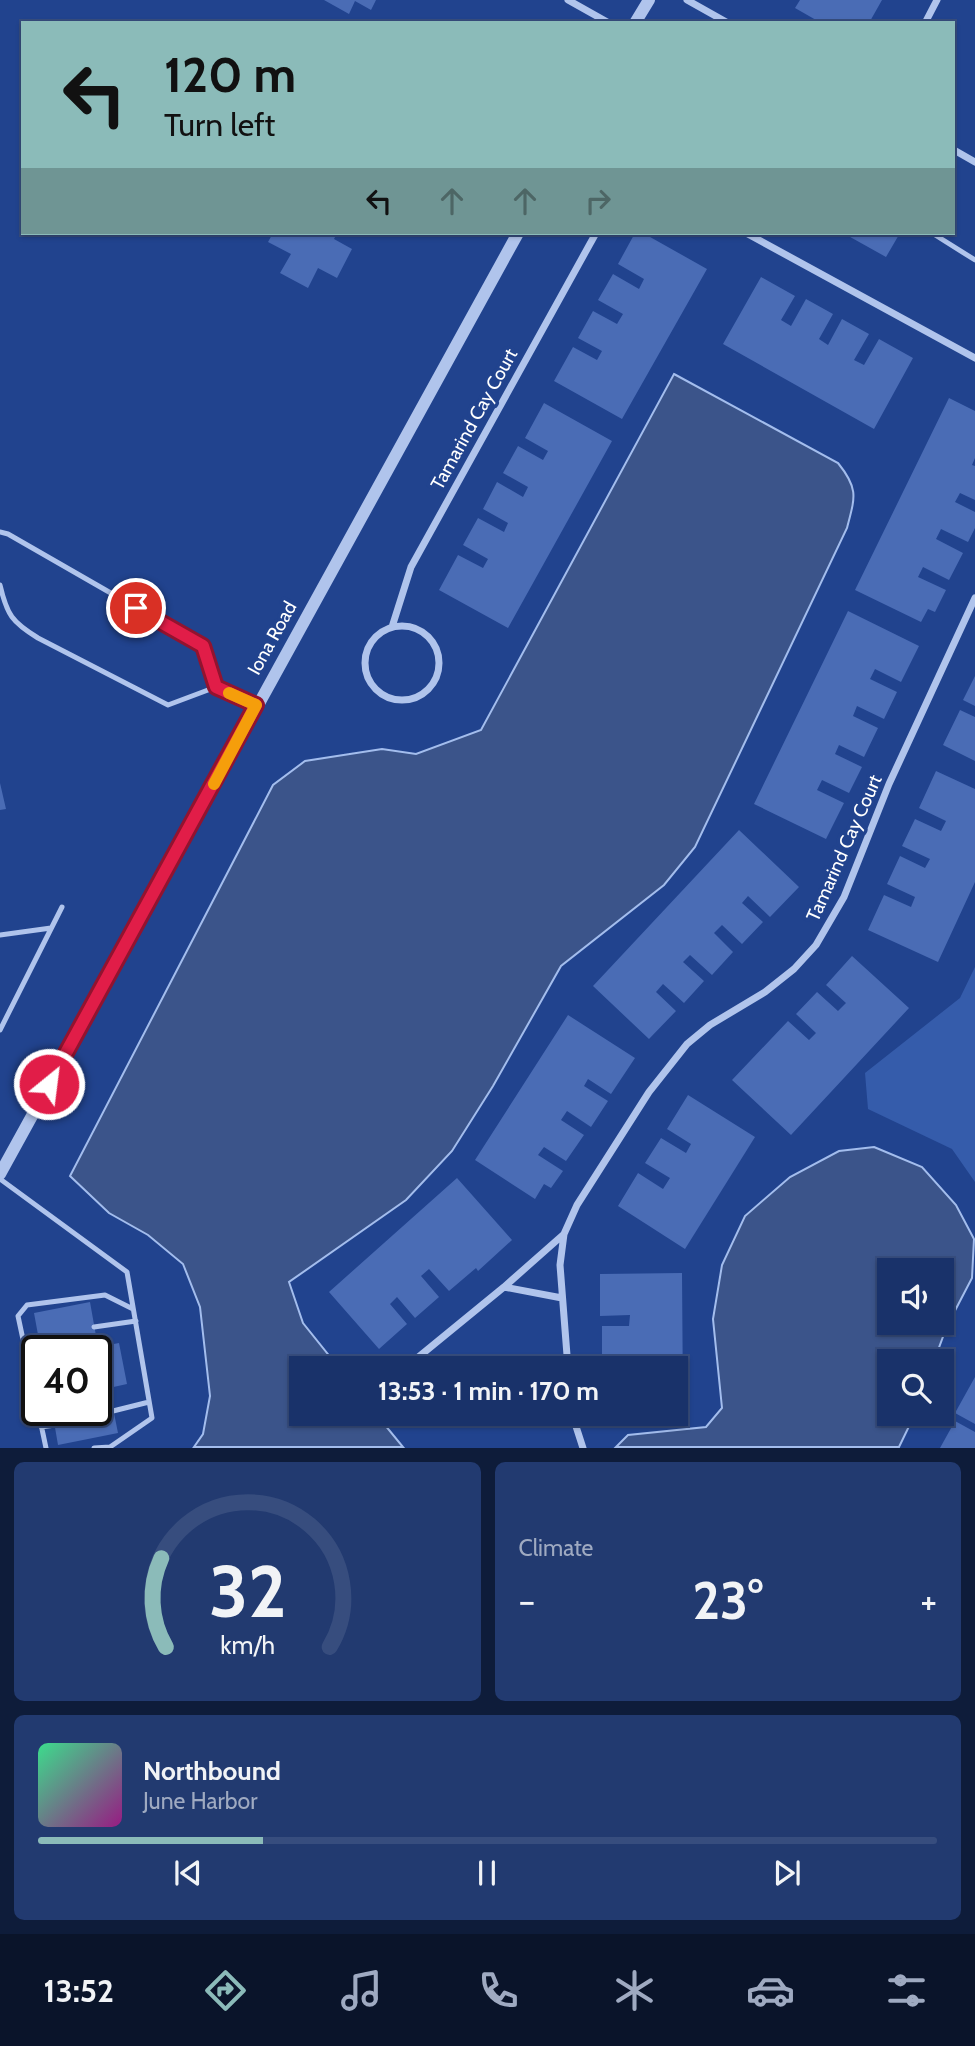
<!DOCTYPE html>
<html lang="en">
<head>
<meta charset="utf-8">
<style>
  :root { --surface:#19326a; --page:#223a70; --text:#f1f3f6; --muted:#9faac1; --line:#374d7e; --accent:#8bbbb9 }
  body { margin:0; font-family:Cabin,sans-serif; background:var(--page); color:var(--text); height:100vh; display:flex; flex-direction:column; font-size:26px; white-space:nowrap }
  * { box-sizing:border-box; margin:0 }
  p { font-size:23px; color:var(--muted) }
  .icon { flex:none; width:38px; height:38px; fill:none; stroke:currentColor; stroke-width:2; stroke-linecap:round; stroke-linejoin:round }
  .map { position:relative; height:1448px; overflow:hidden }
  .drawer { display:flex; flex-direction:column; gap:14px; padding:14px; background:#0e1c3a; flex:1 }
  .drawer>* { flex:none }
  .banner { position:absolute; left:21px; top:21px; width:934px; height:214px; border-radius:0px; box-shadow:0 2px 5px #0004,0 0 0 2px var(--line); background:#8bbbb9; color:#111; overflow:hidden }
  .tools { position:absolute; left:877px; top:1258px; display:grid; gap:14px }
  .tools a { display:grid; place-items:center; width:77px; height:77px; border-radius:0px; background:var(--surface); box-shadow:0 2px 5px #0004,0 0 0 2px var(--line); font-size:35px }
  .speed { position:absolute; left:21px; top:1335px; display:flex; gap:14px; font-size:35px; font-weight:700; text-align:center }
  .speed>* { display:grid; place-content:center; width:91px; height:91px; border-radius:50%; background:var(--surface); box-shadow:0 2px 5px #0004,0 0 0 2px var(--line); line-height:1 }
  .speed .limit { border:4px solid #111; border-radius:10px; background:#fff; color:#111 }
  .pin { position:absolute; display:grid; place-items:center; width:60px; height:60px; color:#fff; margin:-30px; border:4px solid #fff; border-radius:50%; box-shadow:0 2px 7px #0007 }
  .me { position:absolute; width:77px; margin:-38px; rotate:29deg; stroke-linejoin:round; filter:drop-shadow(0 0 5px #0008) }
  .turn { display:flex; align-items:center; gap:24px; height:147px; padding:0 28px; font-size:32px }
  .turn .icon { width:91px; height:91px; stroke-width:2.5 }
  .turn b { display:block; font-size:49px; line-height:60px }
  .lanes { display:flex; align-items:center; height:66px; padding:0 28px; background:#0003; justify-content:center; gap:35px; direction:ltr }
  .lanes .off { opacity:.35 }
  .big { font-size:52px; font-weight:800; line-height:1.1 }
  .drawer .widget { flex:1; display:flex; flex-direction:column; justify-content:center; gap:10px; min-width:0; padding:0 24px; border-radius:10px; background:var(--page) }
  .drawer .dial { align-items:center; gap:0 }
  .dial svg { height:182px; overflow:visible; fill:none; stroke:var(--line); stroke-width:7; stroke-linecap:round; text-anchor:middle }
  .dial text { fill:var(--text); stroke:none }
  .song { display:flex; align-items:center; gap:21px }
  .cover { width:84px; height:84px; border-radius:10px; background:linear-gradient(135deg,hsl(150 70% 55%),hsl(310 70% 35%)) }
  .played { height:7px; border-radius:4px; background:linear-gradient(90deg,var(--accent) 25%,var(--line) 25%) }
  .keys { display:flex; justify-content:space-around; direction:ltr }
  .heat { display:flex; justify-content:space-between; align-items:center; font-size:38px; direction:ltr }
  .drawer .tiles { flex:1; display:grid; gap:14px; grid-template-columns:1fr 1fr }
  .widget:last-child { grid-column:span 2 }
  .trip { position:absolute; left:289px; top:1356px; width:399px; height:70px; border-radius:0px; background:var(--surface); box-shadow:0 2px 5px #0004,0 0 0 2px var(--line); font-weight:800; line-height:70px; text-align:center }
  .dock { display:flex; height:112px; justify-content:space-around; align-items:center; background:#0a142a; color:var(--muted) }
  .dock .icon { width:49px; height:49px }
  .dock .current { color:var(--accent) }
  .dock b { font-size:32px; color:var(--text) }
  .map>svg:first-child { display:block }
  .green { fill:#355cab }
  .water { fill:#3b548a; stroke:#a3bded; stroke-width:2; fill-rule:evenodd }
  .building { fill:#4a6cb5 }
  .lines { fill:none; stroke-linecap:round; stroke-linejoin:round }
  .service { stroke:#b0c4ec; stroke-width:5 }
  .minor { stroke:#b0c4ec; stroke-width:7 }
  .tertiary { stroke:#b0c4ec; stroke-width:12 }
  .route-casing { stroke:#92132f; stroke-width:18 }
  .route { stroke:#e11d48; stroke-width:12 }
  .slow { stroke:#f59e0b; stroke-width:12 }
  .labels { text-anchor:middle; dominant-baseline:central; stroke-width:7; stroke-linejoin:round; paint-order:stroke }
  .street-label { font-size:19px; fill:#fff; stroke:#21438e }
</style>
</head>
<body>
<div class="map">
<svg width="975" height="1448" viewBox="0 0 975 1448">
  <rect width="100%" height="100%" fill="#21438e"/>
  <path class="green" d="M975,967V1182L952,1149L868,1109L865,1073L960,998Z"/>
  <path class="water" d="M674,374L838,463C859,489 855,497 847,528L695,847L664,885L561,966L493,1086L452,1151L406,1200L289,1282L303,1323L339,1368H301V1414H376L403,1447H194L203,1434L210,1396L200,1307L183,1264L148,1235L109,1213L70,1176L273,785L305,761L382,749L416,754L481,730Z
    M874,1147L922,1167L956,1205L974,1239L972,1278L947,1326L934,1361L889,1362V1414H915L899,1447H616L628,1435L706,1427L722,1408L713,1319L722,1265L745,1216L790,1177L839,1151ZM889,1270H942V1323H889Z"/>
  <path class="building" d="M324,0H376L371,10L355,1L349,14Z
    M800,0H882L869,23H814L816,20L795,8Z
    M273,233H337L334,239L352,249L337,278L318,268L308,288L280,273L291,254L268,242Z
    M635,233H643L707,269L622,419L554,381L573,347L597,360L602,351L578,338L593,311L617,324L623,314L598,300L613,274L639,289L644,279L618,264Z
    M843,233H900L886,257Z
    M761,277L795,296L781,320L791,326L806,299L833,314L819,339L828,345L842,319L869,334L854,360L864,365L879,339L913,358L874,429L723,344Z
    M949,398L975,411V458L972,465L975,466V500L960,493L955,502L975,512V528L968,542L941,529L936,539L963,553L949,580L923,567L918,577L946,590L935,612L928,609L921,622L855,590Z
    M544,403L612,441L508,628L439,590L458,555L483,568L488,559L463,545L478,518L504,532L508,523L483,509L497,482L523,497L528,487L503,473L518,446L543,460L548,451L525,438Z
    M848,611L919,646L901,682L875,669L870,679L897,692L884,719L857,706L853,716L878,728L864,757L839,745L835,754L862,767L849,793L822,780L817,790L844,803L826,839L754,804Z
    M975,676V706L963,700Z
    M960,710L975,717V761L943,745Z
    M936,771L975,789V882L938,962L868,930L884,895L911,907L915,897L887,884L900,856L925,868L930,859L902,846L915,819L941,831L946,821L919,808Z
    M0,783L6,809L0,810Z
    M739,830L799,887L770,917L748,896L742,903L763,922L742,944L722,925L714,933L733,952L712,975L690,955L683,962L704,981L684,1003L663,984L656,992L676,1011L649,1039L593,986Z
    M852,956L909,1008L791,1135L732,1080L788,1021L809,1040L816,1033L796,1014L817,992L838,1011L846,1003L826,985Z
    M568,1015L635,1058L611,1094L588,1079L584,1086L608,1101L591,1127L567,1111L561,1120L584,1135L566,1161L544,1147L538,1155L563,1171L551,1188L544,1184L535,1199L475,1160Z
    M688,1095L755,1137L685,1249L618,1206L638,1173L663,1189L670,1178L645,1163L661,1138L686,1153L691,1144L667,1129Z
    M457,1178L512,1240L478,1271L476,1268L449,1291L429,1269L421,1276L439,1297L415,1318L397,1297L390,1304L407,1324L379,1349L329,1292Z
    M682,1273L683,1404H676V1368H633V1356L602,1357V1326H629L630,1315L600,1316V1274Z
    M90,1302L98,1347L119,1343L127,1384L109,1388L118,1433L58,1445L52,1410H96V1351H41L34,1313Z
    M975,1377V1424L955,1413Z
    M955,1421L975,1432V1448H940Z"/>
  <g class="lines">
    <path class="service" d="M932,233L975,260
      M0,532L8,534L203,646L216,687L256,705
      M0,585C7,615 12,622 38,638L168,705L216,687
      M0,935L51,928
      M0,1030L62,907
      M0,1179L127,1272L152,1418L110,1447L94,1448
      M94,1327L136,1321
      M23,1339L38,1336
      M37,1405L18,1316L27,1305L105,1295L133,1309
      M38,1410L46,1448
      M113,1411L149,1402
      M41,1427L55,1425"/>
    <path class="minor" d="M568,0L609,23
      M687,0L728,23
      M925,23L937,0
      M954,150L975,162
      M746,233L975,358
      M365 663a37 37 0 1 1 74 0a37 37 0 1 1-74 0Z
      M392,627L411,567L596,233
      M504,1287L564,1234
      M405,1368L504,1287L562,1298
      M568,1368L560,1265L564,1234L577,1205L649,1092L687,1044L710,1025L765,992L794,969L816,945L844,897L889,784L975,598
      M572,1414L583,1448"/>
    <path class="tertiary" d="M635,23L649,0
      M0,1174L518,233"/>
  </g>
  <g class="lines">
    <g class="route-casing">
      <path id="route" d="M49,1084L256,705L216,687L203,646L136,608"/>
    </g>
    <use href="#route" class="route"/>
    <path class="slow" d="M214,784L256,705L229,693"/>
  </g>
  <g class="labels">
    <g class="street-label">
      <text transform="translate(474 419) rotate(-61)">Tamarind Cay Court</text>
      <text transform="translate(272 638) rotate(-61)">Iona Road</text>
      <text transform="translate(844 848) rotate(-66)">Tamarind Cay Court</text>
    </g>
  </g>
</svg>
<div class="tools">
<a><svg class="icon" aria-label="sound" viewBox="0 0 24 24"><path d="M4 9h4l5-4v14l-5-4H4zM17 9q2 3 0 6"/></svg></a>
<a><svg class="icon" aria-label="search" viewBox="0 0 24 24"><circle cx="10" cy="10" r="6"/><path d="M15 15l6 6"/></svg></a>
</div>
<div class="speed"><div class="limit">40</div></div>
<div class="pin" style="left:136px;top:608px;background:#d93025"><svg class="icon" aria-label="arrive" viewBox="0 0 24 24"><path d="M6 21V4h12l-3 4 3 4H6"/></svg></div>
<svg class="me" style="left:49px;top:1084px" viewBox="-20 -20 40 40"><circle r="17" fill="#e11d48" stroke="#fff" stroke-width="3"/><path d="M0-11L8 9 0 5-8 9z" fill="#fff"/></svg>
<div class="trip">13:53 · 1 min · 170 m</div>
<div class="banner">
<div class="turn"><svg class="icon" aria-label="left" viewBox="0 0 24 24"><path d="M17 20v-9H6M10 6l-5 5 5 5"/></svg><div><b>120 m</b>Turn left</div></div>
<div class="lanes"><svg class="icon" aria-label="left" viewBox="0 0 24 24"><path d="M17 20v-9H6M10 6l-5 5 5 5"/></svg><svg class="icon off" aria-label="ahead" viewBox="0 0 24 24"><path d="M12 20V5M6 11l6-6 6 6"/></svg><svg class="icon off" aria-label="ahead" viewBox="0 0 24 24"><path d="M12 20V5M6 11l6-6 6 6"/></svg><svg class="icon off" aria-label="right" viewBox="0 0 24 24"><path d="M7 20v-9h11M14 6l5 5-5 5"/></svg></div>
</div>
</div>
<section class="drawer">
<div class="tiles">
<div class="widget dial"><svg viewBox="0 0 100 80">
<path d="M14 69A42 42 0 1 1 86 69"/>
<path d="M14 69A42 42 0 0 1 12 30" stroke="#8bbbb9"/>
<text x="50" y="56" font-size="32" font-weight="700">32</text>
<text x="50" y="72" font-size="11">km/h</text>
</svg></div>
<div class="widget"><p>Climate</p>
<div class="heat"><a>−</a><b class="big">23°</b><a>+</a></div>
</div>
<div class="widget">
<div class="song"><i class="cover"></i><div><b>Northbound</b><p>June Harbor</p></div></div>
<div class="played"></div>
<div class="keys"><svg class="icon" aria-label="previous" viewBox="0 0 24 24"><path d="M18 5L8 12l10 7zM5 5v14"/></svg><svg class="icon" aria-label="pause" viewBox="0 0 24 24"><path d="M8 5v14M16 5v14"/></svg><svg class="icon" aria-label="next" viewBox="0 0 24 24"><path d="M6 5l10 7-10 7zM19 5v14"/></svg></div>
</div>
</div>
</section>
<nav class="dock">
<b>13:52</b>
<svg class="icon current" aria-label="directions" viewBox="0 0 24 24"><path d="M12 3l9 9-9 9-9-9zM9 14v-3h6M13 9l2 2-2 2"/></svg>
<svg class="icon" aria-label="music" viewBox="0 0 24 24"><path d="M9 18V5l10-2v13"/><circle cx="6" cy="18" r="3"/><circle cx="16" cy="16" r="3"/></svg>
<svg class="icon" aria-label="phone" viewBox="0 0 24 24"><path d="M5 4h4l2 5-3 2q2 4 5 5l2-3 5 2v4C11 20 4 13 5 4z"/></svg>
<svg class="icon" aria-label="climate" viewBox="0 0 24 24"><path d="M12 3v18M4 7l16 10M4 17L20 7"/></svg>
<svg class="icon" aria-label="car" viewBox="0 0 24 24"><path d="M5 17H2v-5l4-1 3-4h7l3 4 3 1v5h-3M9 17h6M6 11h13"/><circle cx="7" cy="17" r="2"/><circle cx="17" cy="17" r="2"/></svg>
<svg class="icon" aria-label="filters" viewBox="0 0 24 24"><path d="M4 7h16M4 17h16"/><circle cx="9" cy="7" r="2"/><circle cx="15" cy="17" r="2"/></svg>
</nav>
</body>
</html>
